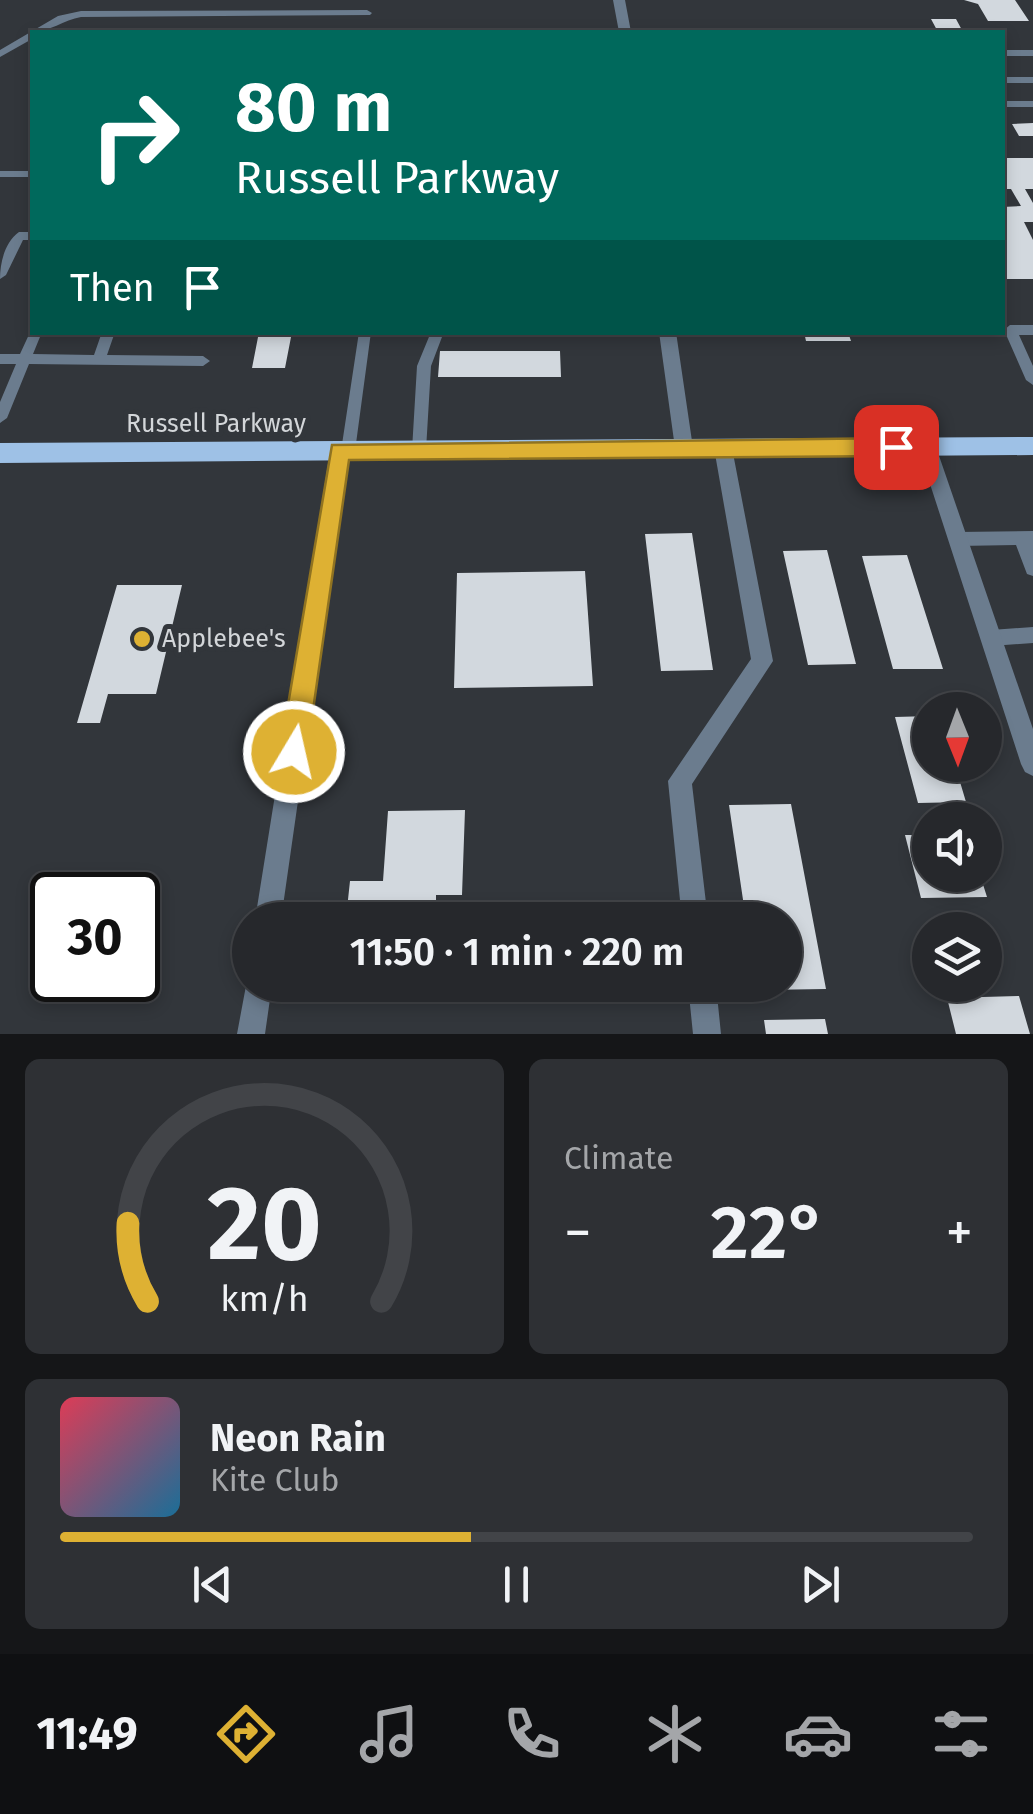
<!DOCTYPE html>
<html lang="en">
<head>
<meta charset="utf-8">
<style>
  :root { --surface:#26282c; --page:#2e3034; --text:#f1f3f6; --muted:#a4a6a9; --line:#424448; --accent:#deb133 }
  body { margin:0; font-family:"Fira Sans",sans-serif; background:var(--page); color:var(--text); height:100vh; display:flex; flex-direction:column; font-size:38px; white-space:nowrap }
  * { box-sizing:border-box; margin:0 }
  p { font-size:32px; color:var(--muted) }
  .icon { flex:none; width:55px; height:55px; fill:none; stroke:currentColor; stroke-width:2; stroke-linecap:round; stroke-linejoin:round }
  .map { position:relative; height:1034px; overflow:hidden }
  .side { display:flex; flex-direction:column; gap:25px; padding:25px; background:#151618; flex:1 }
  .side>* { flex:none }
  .banner { position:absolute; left:30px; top:30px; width:975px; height:305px; border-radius:0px; box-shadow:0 5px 15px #0003,0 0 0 2px var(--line); background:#00695c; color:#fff; overflow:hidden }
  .needle { width:65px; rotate:179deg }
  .tools { position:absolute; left:912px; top:692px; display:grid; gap:20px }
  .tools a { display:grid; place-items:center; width:90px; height:90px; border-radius:50%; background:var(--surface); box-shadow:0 5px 15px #0003,0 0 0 2px var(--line); font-size:50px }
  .speed { position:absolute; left:30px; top:872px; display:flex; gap:20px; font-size:50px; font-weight:700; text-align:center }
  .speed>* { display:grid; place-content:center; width:130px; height:130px; border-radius:50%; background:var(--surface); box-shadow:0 5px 15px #0003,0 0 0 2px var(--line); line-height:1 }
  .speed .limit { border:5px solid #111; border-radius:15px; background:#fff; color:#111 }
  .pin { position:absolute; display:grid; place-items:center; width:85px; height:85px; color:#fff; margin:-42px; border-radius:20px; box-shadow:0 5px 15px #0006 }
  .me { position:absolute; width:110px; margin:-55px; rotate:9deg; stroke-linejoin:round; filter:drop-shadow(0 0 8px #0008) }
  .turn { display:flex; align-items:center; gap:35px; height:210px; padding:0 40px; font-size:45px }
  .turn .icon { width:130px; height:130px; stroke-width:2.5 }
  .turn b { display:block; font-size:70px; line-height:85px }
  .then { display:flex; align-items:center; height:95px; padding:0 40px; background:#0003; gap:20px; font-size:38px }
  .big { font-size:75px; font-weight:600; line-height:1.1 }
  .side .tile { flex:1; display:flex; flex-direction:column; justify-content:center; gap:15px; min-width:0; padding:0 35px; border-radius:15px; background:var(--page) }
  .side .dial { align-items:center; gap:0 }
  .dial svg { height:260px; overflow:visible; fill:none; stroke:var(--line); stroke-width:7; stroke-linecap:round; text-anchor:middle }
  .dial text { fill:var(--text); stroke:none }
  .song { display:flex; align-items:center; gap:30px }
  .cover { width:120px; height:120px; border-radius:15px; background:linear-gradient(135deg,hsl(350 70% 55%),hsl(200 70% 35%)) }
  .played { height:10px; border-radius:5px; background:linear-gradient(90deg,var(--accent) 45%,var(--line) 45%) }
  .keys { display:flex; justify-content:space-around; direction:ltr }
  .heat { display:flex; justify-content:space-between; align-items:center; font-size:55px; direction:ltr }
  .side .tiles { flex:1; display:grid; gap:25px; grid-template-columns:1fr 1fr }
  .tile:last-child { grid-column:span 2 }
  .trip { position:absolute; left:232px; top:902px; width:570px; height:100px; border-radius:50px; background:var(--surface); box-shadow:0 5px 15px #0003,0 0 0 2px var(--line); font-weight:600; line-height:100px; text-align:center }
  .tab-bar { display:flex; height:160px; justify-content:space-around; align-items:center; background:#0f1012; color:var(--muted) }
  .tab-bar .icon { width:70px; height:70px }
  .tab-bar .selected { color:var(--accent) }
  .tab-bar b { font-size:45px; color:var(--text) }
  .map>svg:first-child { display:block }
  .building { fill:#d2d8de }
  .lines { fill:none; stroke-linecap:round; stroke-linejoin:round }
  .lane { fill:#6b7c8e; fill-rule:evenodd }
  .street { fill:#6b7c8e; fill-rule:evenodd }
  .primary { fill:#9ec1e6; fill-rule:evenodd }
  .route { fill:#deb133; stroke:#907321; stroke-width:2.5 }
  .poi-dot { fill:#deb133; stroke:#32363b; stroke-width:4 }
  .labels { text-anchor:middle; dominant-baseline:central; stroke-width:10; stroke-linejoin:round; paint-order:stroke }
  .street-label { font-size:25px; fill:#d3d6d9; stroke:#32363b }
  .poi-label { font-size:25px; fill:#d3d6d9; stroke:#32363b; text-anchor:start }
</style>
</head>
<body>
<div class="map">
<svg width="1033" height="1034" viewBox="0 0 1033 1034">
  <rect width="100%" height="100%" fill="#32363b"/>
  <path class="building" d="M964,0H1015L1029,21H988L978,4Z
    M931,19H956L963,32H938Z
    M1033,123V136H1019L1012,124Z
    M1002,158H1033V189H1025L1033,203V222H1024L1033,240V279H1002V207L1021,206L1011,189H1002Z
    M259,332H292L285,368H252Z
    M804,332H848L851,341H806Z
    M440,351H560L561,377H438Z
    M692,533L713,670L661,671L645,534Z
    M827,550L856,664L808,665L783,551Z
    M907,555L943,669H893L862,556Z
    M585,571L593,686L454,688L457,573Z
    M117,585H182L156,694H108L100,723H77Z
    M930,716V765H955L966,802L918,803L895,717Z
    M791,804L826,989L757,990L756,985H785V920H746L729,805Z
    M465,810L462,895H436V917L346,918L350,881H383L388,811Z
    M905,835H930V875H980L987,897L921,898Z
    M1019,996L1030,1034H956L947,998Z
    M825,1019L828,1034H766L764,1020Z"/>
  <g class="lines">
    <path class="lane" d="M367,10L372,13L370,15L81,17C64,20 49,32 32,32V39L0,57V50L58,16L81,11Z
      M1002,50H1033V56H1002Z
      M1002,77H1033V83H1002Z
      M1002,101H1033V107H1002Z
      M0,171H32V177H0Z
      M19,232H32V240H23L6,275L0,279C0,262 5,242 19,232Z
      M1010,325H1033V335H1019L1033,366V385L1026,380L1004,330Z
      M32,328V332H42L33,354L94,355L102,332H115L107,355L203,356L210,361L203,366L29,364L7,418L0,423V402L16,364H0V354H20Z
      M359,332H371L355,451L348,457L341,451Z
      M431,332H595L589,337H442L431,366L426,450L419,456L412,450L417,366Z
      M1033,531V576L1027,574L1016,545L958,546L953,544L950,539L953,534L958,532Z
      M1033,627V643L991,646L985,643L983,638L985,633L991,630Z"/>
    <path class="street" d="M613,0H625L631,32H619Z
      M659,332H676L693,448L684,456L675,448Z
      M927,439L936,447L1033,729V776L1025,772L1021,764L918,447Z
      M723,440L732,448L773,661L692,784L708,920H682L668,781L751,659L714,448Z
      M339,443L348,451L281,920H255L330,451Z
      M248,975L250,985H272L265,1034H237Z
      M688,985H716L721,1034H693Z"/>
    <path class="primary" d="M1033,437V455L0,463V443Z"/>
  </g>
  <path class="route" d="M896,438L907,447L896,456L349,460L307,752L303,762L294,765L284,762L280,752L332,445Z"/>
  <circle class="poi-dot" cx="142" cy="639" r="10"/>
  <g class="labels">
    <g class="street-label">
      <text x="216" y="424">Russell Parkway</text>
    </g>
    <g class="poi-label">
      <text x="162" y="639">Applebee's</text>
    </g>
  </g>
</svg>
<div class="tools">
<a><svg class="needle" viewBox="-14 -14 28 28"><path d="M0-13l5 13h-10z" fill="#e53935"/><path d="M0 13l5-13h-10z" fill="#a4a6a9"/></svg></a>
<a><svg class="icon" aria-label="sound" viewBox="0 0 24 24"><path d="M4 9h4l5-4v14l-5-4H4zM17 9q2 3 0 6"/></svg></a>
<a><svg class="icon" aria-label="layers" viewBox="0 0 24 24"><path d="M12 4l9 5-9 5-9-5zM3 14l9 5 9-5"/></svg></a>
</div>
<div class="speed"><div class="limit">30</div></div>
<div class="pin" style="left:896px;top:447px;background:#d93025"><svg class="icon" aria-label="arrive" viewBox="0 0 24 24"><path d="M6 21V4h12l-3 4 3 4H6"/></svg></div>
<svg class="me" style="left:294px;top:752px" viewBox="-20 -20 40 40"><circle r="17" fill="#deb133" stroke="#fff" stroke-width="3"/><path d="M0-11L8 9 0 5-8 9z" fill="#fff"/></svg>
<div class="trip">11:50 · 1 min · 220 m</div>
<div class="banner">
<div class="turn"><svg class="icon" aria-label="right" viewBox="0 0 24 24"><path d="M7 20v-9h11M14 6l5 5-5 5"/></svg><div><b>80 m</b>Russell Parkway</div></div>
<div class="then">Then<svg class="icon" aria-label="arrive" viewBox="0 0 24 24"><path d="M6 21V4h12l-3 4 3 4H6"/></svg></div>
</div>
</div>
<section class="side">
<div class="tiles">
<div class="tile dial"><svg viewBox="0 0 100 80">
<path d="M14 69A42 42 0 1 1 86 69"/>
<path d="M14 69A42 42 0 0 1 8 45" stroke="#deb133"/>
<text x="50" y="56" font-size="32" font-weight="700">20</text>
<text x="50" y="72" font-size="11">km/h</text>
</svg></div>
<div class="tile"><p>Climate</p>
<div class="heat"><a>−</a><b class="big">22°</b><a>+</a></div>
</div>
<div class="tile">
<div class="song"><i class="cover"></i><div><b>Neon Rain</b><p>Kite Club</p></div></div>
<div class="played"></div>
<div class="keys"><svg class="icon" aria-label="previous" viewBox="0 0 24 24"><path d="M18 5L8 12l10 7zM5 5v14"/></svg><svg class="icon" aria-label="pause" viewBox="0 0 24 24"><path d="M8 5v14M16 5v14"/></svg><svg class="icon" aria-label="next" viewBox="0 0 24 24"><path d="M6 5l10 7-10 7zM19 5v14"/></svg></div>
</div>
</div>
</section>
<nav class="tab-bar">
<b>11:49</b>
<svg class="icon selected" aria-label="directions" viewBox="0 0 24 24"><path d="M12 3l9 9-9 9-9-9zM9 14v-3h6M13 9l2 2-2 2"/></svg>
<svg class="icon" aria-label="music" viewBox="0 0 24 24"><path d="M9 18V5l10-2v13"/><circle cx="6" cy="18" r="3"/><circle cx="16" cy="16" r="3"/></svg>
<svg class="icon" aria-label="phone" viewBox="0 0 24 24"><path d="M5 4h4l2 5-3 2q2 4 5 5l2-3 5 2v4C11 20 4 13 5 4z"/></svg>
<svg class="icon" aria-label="climate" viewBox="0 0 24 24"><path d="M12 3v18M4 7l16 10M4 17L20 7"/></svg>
<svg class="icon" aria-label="car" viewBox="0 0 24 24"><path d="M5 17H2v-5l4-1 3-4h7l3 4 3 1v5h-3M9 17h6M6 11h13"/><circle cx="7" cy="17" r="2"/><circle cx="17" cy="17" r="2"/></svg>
<svg class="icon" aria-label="filters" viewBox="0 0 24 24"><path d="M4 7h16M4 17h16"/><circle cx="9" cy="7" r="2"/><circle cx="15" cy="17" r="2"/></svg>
</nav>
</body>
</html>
